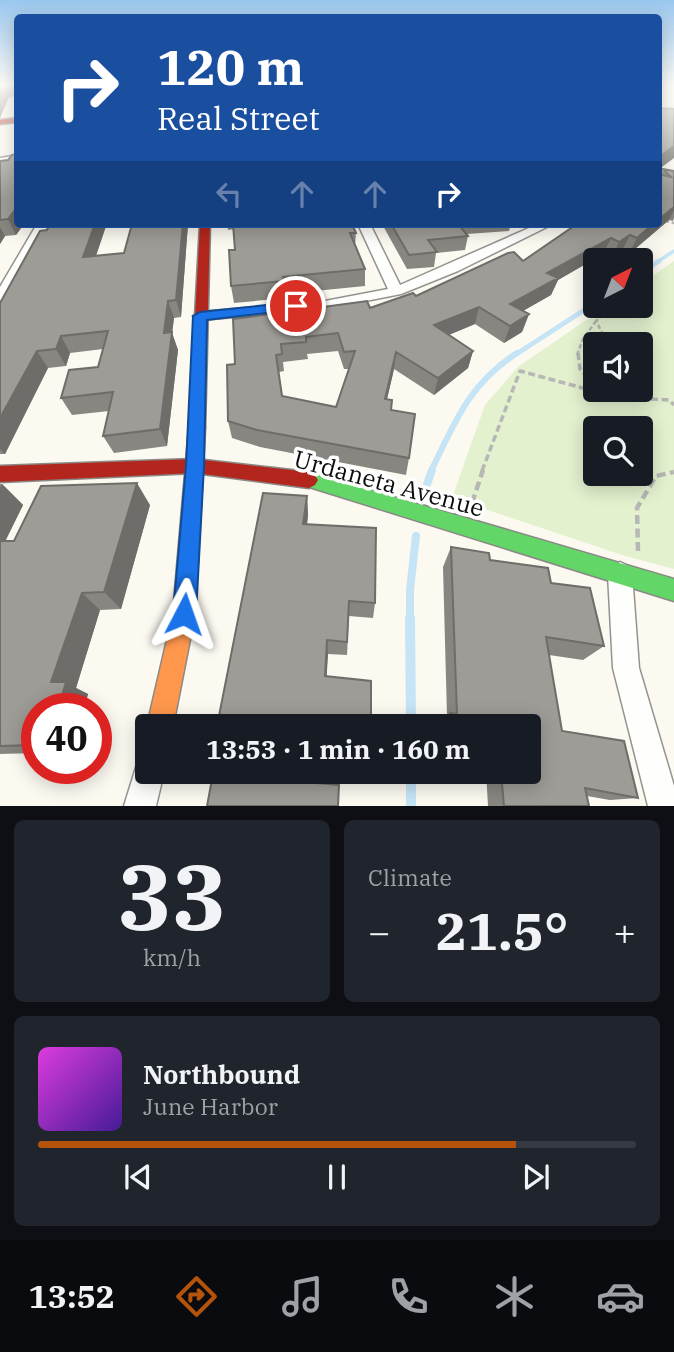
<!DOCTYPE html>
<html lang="en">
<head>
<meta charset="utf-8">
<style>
  :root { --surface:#171b24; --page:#20242c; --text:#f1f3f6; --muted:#9ea1a6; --line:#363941; --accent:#b45309 }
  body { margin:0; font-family:"IBM Plex Serif",serif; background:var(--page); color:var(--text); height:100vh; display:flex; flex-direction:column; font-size:26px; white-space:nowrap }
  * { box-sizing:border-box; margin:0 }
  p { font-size:23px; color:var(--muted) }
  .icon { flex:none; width:38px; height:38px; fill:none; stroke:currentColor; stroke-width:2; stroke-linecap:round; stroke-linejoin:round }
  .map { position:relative; height:806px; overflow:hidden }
  .sheet { display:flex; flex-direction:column; gap:14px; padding:14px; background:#0d0f14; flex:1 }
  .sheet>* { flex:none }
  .banner { position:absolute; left:14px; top:14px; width:648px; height:214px; border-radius:7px; box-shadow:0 4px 18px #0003; background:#1a4fa0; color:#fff; overflow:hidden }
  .needle { width:46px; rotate:42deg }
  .buttons { position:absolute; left:583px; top:248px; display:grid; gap:14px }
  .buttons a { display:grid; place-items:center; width:70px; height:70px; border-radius:7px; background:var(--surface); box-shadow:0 4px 18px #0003; font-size:35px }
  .speed { position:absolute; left:21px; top:693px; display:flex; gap:14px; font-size:35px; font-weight:700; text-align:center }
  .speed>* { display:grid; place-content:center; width:91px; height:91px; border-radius:50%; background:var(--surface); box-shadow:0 4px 18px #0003; line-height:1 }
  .speed .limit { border:10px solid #d22; background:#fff; color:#111 }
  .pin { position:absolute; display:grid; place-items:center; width:60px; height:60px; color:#fff; margin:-30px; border:4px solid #fff; border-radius:50%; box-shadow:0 2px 7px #0007 }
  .me { position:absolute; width:77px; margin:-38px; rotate:4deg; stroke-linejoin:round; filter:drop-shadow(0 0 5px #0008) }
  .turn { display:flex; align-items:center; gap:24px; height:147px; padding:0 28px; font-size:32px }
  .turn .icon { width:91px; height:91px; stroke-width:2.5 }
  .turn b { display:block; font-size:49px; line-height:60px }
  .lanes { display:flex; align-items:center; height:66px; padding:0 28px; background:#0003; justify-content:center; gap:35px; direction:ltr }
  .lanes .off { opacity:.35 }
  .big { font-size:52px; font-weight:800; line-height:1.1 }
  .sheet .card { flex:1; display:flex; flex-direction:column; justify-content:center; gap:10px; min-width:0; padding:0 24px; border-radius:10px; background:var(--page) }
  .sheet .dial { align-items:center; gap:0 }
  .dial b { font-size:91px; line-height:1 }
  .song { display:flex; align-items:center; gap:21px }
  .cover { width:84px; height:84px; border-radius:10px; background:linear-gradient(135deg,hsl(300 70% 55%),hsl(260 70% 35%)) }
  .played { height:7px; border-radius:4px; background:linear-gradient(90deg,var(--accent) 80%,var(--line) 80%) }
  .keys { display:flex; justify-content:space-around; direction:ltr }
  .heat { display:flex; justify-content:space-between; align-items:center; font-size:38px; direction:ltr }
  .sheet .tiles { flex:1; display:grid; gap:14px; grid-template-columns:1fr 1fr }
  .card:last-child { grid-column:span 2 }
  .trip { position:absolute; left:135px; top:714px; width:406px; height:70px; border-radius:7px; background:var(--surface); box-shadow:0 4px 18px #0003; font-weight:800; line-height:70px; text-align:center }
  .menu { display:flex; height:112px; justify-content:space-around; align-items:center; background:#090b0e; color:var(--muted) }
  .menu .icon { width:49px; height:49px }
  .menu .current { color:var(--accent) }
  .menu b { font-size:32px; color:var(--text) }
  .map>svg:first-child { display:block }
  .green { fill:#e3f1cf; fill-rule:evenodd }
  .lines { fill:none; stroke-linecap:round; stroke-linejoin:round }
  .stream-far4 { stroke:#c5e4f6; stroke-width:3.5 }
  .stream-far3 { stroke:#c5e4f6; stroke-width:5 }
  .stream-far2 { stroke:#c5e4f6; stroke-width:6 }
  .stream-far1 { stroke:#c5e4f6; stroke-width:8 }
  .stream { stroke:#c5e4f6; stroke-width:10 }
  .street-casing { stroke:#94938f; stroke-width:3 }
  .fast-casing { stroke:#8a8985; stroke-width:3 }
  .slow-casing { stroke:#8a8985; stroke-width:3 }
  .jam-casing { stroke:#8a8985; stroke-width:3 }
  .path-far3 { stroke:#b7b7b5; stroke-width:2; stroke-dasharray:2.5 2; stroke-linecap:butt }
  .path-far2 { stroke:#b7b7b5; stroke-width:2.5; stroke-dasharray:4.5 2.5; stroke-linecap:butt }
  .path-far1 { stroke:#b7b7b5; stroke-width:3.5; stroke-dasharray:7 3.5; stroke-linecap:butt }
  .path { stroke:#b7b7b5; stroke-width:4.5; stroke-dasharray:9 4.5; stroke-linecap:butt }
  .street { fill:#fefefd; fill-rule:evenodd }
  .fast { fill:#63d668; fill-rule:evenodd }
  .slow { fill:#ff974d; fill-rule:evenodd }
  .jam { fill:#b3261e; fill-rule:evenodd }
  .wall { fill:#888681; fill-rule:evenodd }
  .shaded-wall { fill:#6f6d69 }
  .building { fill:#9e9c96; stroke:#6f6d69; stroke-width:2; fill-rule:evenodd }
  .route { fill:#1a73e8; stroke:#114b97; stroke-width:2 }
  .labels { text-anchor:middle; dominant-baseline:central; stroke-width:7; stroke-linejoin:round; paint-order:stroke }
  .near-street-label { font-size:24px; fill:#0c0c0c; stroke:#fff }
</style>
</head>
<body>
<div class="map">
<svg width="674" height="806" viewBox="0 0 674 806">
  <rect width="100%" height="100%" fill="#fbf9f0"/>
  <path class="green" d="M674,261V569L622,555L452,498L485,405L519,366L607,306H640L641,284ZM595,345H640V390H595ZM595,429H640V474H595Z"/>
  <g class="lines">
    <path class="stream-far4" d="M657,262L674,251"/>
    <path class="stream-far3" d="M640,273L659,261
      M515,355L595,303"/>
    <path class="stream-far2" d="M431,471C455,422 469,384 517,353"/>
    <path class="stream-far1" d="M424,493L432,470
      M410,619V590L416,536"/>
    <path class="stream" d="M410,618L411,726
      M411,772V806"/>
    <g class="street-casing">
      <path id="street" d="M18,155V160L0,164V158Z
        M37,224H49L7,298L0,302V287Z
        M358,224H370L400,285L538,224H553L458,271L401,294L325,309L200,320L193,316L200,312L325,301L388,289Z
        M620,562L628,566L632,574L639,668L674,786V806H648L613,668L608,574L612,566Z
        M147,757V772H164L156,806H124L138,761Z"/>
    </g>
    <g class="fast-casing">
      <path id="fast" d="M309,472L674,579V601L303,485L300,480L303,475Z"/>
    </g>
    <g class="slow-casing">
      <path id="slow" d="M197,422L203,423L205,428L195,614L173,726H147L173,614L189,428L191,423Z"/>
    </g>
    <g class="jam-casing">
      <path id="jam" d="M18,118V122L0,124V120Z
        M200,224H210L205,428L203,433H191L189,428Z
        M195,459L309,472L315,475L318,480L315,485L309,488L195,473L0,482V466Z"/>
    </g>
    <path class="path-far3" d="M0,98L18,97"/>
    <path class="path-far2" d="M658,219L674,223
      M613,345L605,338L596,321L615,306
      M577,355L583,339L596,321"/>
    <path class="path-far1" d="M578,353L580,369L595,386
      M601,390L606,394L611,390
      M482,471L520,371L616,397L669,400L674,405"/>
    <path class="path" d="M472,503L483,470
      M638,551L637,508L656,476L674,472"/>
    <use href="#street" class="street"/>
    <use href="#fast" class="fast"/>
    <use href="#slow" class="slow"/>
    <use href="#jam" class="jam"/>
  </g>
  <path class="wall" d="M0,161L18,224H24L16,235L5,236L0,244Z
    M663,169L674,171V218L673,221L669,220L629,254L622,251L612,258L603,254L558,280L551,295L523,311L529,314L522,332L504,343L475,324L449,335L473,351L468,368L434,395L394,369L387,399L409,458L406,475L260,447L232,438L228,421L235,364L370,308L416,296L523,261L661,175ZM338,351L344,369H349L336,407L282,396L279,372L284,371L283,362L308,359L307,354Z
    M50,224H188L181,317L174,318L172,333L178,350L167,446L114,453L103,436L109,411L72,415L61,398L98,367L103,349L70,353L66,366L48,368L5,454H0V303L47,230ZM132,224L124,253L96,256L106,226Z
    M227,224H352L356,233L355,246L365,269V286L285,294L286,298L234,303L231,286L235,250L234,229L228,230Z
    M382,224H511L509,231L467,234L468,236L465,250L436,253L434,267L407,269Z
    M0,484H2L23,505L5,541H14L150,505L121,609L100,610L76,688L88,694L84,709H37V753L0,754Z
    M307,496L308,515L307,524L375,603L373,618L349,616L347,655L328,654L326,677L217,726Z
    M451,547L490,560L551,583L604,646L583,660L549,655L562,731L638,798L610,800L587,796L589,806H488L486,772H528V726H440V722L447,716L443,567Z"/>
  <path class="shaded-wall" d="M0,85H18V96L9,97L0,118Z
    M674,146V158L658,170L659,157Z
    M18,206V224H24L16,235L8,219Z
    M674,207V210L669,220L629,254L637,238L653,224H658V220Z
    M95,224H105L106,226L90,273L83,257Z
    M183,224H188L181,317L176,300Z
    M0,227L5,236L0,244Z
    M630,235L622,251L612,258L619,242Z
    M611,238L603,254L558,280L551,295L505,321L510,304L547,273Z
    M168,301L174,318L172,333L178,350L167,446L160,429L164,333Z
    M479,307L475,324L431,342L434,325Z
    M529,314L522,332L504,343L510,326Z
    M61,336L70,353L66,366L56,349Z
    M37,351L48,368L5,454L0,449V418Z
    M473,351L468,368L434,395L438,378Z
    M396,352L394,369L383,416L385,399Z
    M137,483L150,505L121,609L104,592Z
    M2,484L23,505L0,552V488Z
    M307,496L308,515L305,542L303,524Z
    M82,593L100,610L76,688L88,694L84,709H58L51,682Z
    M327,640L328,654L326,688L325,676Z"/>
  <path class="building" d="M658,108L674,109V146L659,157Z
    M18,154V206L8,219L0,220V161L8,160L12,155Z
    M663,169L674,171V207L658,220V174L671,177Z
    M50,224H95L83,257L124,253L132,224H183L176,300L168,301L164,333L172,332L160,429L103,436L113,392L61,398L69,370L98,367L108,331L61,336L56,349L37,351L0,418V303L40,231L47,230Z
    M233,224H352L356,233H350L365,269L283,277L284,281L231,286L229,250H235Z
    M391,224H458L468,236L428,240L437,252L409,255Z
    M577,224H653L637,238L630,235L619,242L611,238L547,273L558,278L510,304L529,314L510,326L479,307L434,325L473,351L438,378L396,352L385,399L392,400L391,410L415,414L409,458L257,430L228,421L227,365L235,364L233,319L367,301L370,308L413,293L416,296L508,253L514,252L523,261ZM338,333L344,352L355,351L336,407L282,396L276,355L282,354L281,344L306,342V337Z
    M137,483L104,592L82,593L51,682H66L58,709H37V745L0,746V541H14L41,486Z
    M263,493L307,496L303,524L376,528L375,603L349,601L347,642L327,640L325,676L371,681V726H217Z
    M451,547L489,553L490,560L548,568L551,583L590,588L604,646L546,637L562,731L624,741L638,798L585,788L589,806H504L501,772H528V726H450V713L457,714Z
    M213,774L339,785L338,806H207Z"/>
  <linearGradient id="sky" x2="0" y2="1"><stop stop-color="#9ac7ee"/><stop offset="0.43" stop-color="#fdfcf8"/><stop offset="1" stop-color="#fdfcf8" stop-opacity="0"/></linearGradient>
  <rect width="674" height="198" fill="url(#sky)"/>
  <path class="route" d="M296,302L303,306L301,309L207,320L204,466L196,614L192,622L184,625L176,622L173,614L186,466L193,316L200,312Z"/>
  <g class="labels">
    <g class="near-street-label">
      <text transform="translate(389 483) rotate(15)">Urdaneta Avenue</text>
    </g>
  </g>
</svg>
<div class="buttons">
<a><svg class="needle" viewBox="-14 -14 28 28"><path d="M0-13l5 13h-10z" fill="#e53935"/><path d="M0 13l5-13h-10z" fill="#9ea1a6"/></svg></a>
<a><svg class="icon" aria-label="sound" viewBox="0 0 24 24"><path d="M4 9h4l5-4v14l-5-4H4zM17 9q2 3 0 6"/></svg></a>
<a><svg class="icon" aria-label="search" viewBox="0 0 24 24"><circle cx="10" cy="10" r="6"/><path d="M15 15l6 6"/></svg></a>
</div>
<div class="speed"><div class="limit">40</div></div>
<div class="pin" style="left:296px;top:306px;background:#d93025"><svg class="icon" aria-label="arrive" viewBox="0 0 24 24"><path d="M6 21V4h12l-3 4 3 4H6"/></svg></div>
<svg class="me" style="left:184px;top:614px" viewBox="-20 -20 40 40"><path d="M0-17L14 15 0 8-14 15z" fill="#1a73e8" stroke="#fff" stroke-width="4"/></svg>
<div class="trip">13:53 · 1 min · 160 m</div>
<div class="banner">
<div class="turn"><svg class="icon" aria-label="right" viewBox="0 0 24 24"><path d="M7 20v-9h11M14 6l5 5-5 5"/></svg><div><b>120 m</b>Real Street</div></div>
<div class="lanes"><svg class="icon off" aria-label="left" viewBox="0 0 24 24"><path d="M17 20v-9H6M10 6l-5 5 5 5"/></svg><svg class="icon off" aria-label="ahead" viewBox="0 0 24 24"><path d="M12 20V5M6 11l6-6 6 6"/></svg><svg class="icon off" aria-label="ahead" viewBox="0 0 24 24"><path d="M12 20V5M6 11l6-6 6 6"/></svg><svg class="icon" aria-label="right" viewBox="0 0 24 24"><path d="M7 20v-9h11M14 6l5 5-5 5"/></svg></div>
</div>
</div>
<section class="sheet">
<div class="tiles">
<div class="card dial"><b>33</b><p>km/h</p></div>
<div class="card"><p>Climate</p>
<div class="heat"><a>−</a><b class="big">21.5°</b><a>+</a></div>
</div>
<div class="card">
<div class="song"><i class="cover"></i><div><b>Northbound</b><p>June Harbor</p></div></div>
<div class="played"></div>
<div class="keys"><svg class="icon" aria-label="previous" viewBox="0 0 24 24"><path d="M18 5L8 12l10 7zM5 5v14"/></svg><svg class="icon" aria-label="pause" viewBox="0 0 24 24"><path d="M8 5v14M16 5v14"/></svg><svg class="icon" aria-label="next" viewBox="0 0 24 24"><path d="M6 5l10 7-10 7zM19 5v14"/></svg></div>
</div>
</div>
</section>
<nav class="menu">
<b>13:52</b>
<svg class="icon current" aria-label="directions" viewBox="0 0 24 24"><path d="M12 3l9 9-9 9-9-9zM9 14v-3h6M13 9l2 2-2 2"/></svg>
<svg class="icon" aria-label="music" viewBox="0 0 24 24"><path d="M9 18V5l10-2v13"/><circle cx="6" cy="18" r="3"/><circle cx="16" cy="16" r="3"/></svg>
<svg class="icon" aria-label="phone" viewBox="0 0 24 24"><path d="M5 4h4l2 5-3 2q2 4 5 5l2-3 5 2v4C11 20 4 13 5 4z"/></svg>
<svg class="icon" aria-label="climate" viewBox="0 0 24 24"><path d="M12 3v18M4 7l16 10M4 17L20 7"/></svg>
<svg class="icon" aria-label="car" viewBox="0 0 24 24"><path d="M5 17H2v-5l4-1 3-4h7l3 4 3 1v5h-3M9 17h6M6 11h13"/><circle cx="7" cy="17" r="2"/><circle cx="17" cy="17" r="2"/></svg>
</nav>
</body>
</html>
